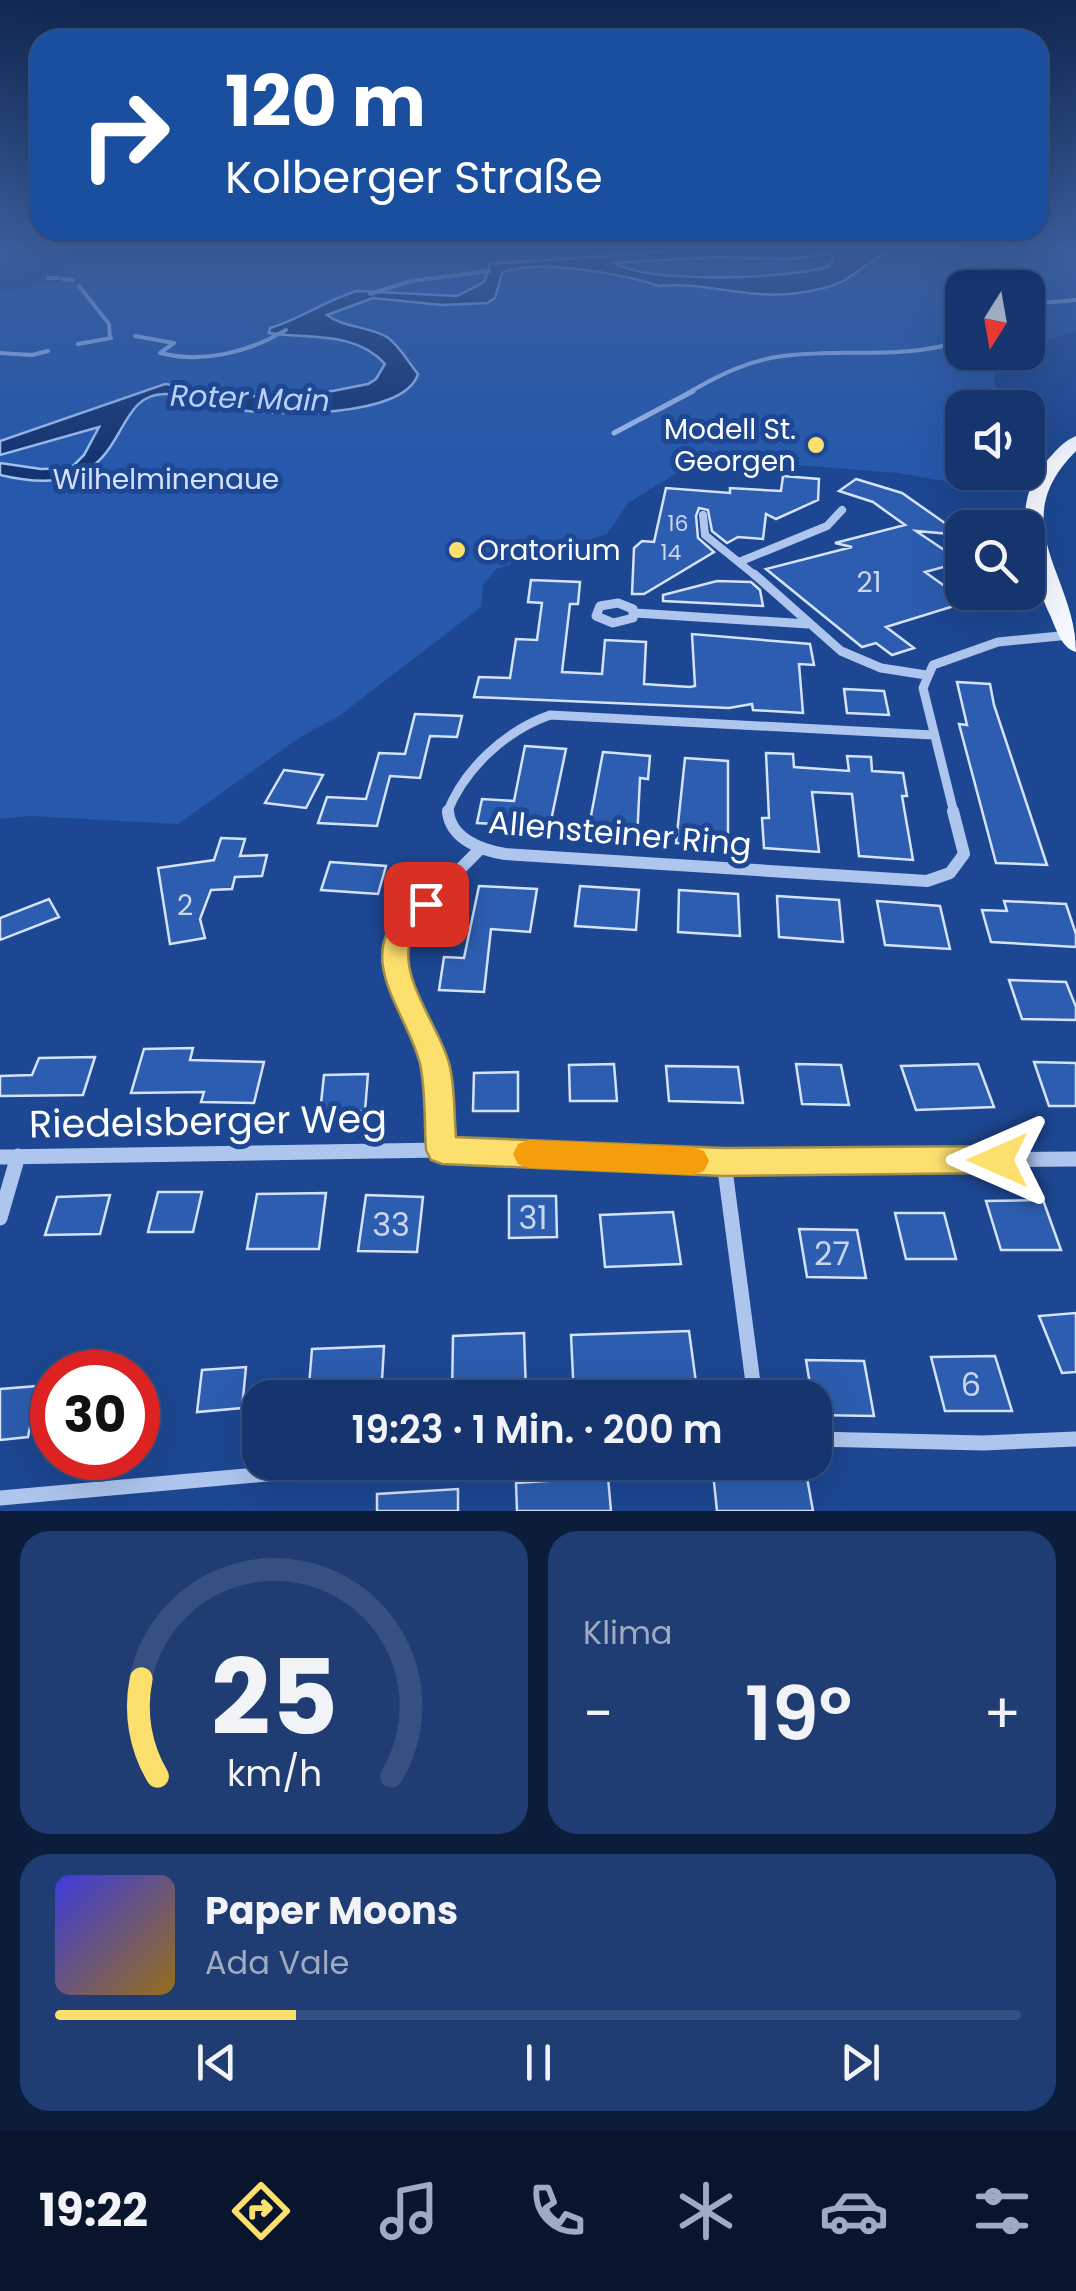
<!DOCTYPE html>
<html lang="de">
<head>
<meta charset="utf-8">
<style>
  :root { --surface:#16356e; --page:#1f3d73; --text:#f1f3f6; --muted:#9eabc2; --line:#355081; --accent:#fddf6d }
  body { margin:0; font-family:Poppins,sans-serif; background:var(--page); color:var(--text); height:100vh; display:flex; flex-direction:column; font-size:38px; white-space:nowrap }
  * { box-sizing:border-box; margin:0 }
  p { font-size:32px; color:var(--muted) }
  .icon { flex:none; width:55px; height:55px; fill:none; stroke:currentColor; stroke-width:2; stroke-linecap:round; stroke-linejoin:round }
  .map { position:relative; height:1511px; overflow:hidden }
  .details { display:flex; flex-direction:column; gap:20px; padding:20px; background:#0c1d3c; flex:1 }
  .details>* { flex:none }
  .banner { position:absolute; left:30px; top:30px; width:1018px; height:210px; border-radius:30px; box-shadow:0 10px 40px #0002,0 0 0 2px var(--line); background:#1a4fa0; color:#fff; overflow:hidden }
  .needle { width:65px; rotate:191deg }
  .buttons { position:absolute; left:945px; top:270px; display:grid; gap:20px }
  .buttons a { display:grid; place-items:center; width:100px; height:100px; border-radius:20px; background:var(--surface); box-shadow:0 10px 40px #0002,0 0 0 2px var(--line); font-size:50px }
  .speed { position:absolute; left:30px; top:1350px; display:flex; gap:20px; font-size:50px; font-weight:700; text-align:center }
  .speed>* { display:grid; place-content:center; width:130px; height:130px; border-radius:50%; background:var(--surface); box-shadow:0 10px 40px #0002,0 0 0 2px var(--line); line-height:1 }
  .speed .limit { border:15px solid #d22; background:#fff; color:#111 }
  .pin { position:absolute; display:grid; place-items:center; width:85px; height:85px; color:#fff; margin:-42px; border-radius:20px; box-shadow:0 5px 15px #0006 }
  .me { position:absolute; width:110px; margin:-55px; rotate:270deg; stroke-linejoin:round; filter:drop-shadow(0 0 8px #0008) }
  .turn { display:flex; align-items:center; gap:35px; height:210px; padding:0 30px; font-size:45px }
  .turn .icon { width:130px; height:130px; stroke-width:2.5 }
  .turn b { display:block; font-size:70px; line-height:85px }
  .big { font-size:75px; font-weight:600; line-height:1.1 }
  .details .tile { flex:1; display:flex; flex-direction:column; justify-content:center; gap:15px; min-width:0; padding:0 35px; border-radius:30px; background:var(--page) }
  .details .dial { align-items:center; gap:0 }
  .dial svg { height:260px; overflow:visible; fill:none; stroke:var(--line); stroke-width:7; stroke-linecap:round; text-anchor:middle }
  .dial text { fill:var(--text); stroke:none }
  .song { display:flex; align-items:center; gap:30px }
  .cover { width:120px; height:120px; border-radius:15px; background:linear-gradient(135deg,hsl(240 70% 55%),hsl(40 70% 35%)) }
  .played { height:10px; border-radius:5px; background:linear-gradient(90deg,var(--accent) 25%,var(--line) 25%) }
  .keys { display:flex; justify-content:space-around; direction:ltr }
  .heat { display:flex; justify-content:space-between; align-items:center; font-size:55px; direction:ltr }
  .details .tiles { flex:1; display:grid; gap:20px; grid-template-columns:1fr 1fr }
  .tile:last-child { grid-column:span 2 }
  .trip { position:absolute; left:242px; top:1380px; width:590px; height:100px; border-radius:30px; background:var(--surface); box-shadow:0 10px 40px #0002,0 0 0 2px var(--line); font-weight:600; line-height:100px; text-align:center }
  .tabs { display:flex; height:160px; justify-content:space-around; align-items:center; background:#09152c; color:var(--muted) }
  .tabs .icon { width:70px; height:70px }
  .tabs .current { color:var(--accent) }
  .tabs b { font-size:45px; color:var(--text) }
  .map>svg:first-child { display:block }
  .green { fill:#2658ab }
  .water { fill:#143471; stroke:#a1c0f0; stroke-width:2.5; fill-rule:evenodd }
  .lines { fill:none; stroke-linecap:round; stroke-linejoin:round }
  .stream-far1 { stroke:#a1c0f0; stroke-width:4 }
  .stream { stroke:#a1c0f0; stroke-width:5 }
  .building { fill:#2d5db0; stroke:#d4e2fa; stroke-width:2.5 }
  .minor-far3 { stroke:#aec6ee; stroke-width:8 }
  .minor-far2 { stroke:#aec6ee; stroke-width:9 }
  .minor-far1 { stroke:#aec6ee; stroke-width:12 }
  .minor { stroke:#aec6ee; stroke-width:15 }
  .primary { fill:#f5f8ff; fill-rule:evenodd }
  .route { fill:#fddf6d; stroke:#a49147; stroke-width:2.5 }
  .slow { fill:#f59e0b }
  .poi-dot { fill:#fddf6d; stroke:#1d4792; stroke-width:4 }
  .labels { text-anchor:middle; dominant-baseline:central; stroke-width:10; stroke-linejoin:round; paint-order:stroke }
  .far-number-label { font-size:22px; fill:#cad6eb }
  .far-poi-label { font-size:28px; fill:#fff; stroke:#1d4792; text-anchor:end }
  .far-park-label { font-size:28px; fill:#d4e2fa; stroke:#1d4792 }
  .number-label { font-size:28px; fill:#cad6eb }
  .far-water-label { font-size:30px; font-style:italic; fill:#bad1f5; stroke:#1d4792 }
  .street-label { font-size:32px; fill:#fff; stroke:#1d4792 }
  .near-number-label { font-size:32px; fill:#cad6eb }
  .near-street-label { font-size:38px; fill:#fff; stroke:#1d4792 }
</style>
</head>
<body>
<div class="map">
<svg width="1076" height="1511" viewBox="0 0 1076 1511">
  <rect width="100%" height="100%" fill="#1d4792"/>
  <path class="green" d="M24,249H1076V331L1028,346V288H962V352L1018,353C994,370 983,377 1008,402V407L962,408V472L1016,473L1008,492L898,473L709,458L695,462L628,503L607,534L496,569L483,585L481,607L339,716L299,738L178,824L29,816L0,819V292L57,282L72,275L62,266L18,258L26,255L81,267Z"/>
  <path class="water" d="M707,249H903C871,254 868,268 843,281C829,288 813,291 798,293C749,300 703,281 659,286C626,274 533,258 502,273L495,298L487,303L442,305L373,298L327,315C344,328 368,326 387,337C400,346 408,362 418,374C404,419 272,416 233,409C211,405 190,395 166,394C103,392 137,508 0,475V463L41,469L71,468L84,455L99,427L0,455V441L165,384L267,398L302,397L368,384L376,379L385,364C356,331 308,339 269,333L270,328C301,319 326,300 357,291L457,296L484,282L490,264ZM830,254L834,259L828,267C783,279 653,284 613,263L715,257L787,259Z"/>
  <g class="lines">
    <path class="stream-far1" d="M48,278H58
      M63,279L73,280
      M79,286L109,324L110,338
      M370,294L411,281L489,271
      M1042,303L1076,300
      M135,336L174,343L160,353C203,364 249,352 286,330
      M78,344L111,338
      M0,353L32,355L48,351
      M688,393C717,376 749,360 783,356C844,348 903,360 962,341"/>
    <path class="stream" d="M614,433L693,391"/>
  </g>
  <path class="building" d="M783,476L819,479L818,500L776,519L766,514L763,539L738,537L727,543L712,531L708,510L699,508L696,516L698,538L714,552L644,594H632L634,548L642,541L654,542L666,488L730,493V488L781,491Z
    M856,479L902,493L962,535L916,531L962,562L925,572L967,602L886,627L914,648L892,655L876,643L862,647L766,569L852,547L835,543L905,525L873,502L839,491Z
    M531,580L580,582L578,604H570L562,672L602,674L605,640L646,642L644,684L690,687L695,686L692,634L810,644L814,665L799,664L803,713L753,710L752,704L729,708L474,697L479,677L510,678L516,639L537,640L542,603L528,602Z
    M717,581L751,582L760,590L763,606L663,601V595Z
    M957,682L990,684L994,705L1047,865L996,863L959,724L967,725Z
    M844,689L884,691L889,715L847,713Z
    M415,714L462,716L457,737L430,736L420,778L390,776L377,826L318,823L327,797L366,799L379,753L405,754Z
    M525,746L566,749L548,835L493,831L494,824L477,823L482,799L514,801Z
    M603,752L650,756L648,779L640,778L637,840L587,837Z
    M766,753L793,754L794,767L849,771L847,756L871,757L872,771L903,773L907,796H902L913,860L859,856L852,794L812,792L819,852L764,848L762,818H769Z
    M685,758L728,761V847L676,843Z
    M284,770L323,775L306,808L265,803Z
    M221,838L245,839L240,856L267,855L262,876L235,877L232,889L211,890L200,919L205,938L170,944L158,868L214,860Z
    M330,862L386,866L378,894L321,890Z
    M479,886L537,889L530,932L491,929L484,992L439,990L444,957L464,958Z
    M580,886L639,890L636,930L575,926Z
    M679,890L738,894L740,936L678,932Z
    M777,896L839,900L843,942L779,937Z
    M49,899L59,917L0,940V918Z
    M877,901L940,906L950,949L885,945Z
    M1004,901L1066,904L1076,934V947L991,942L982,910L1007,911Z
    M1009,980L1066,982L1076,1007V1020L1022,1019Z
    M193,1048L190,1060L264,1062L254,1103L201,1102L204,1092L131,1093L144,1049Z
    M95,1057L83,1095L0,1096V1076L32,1075L39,1058Z
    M1034,1062L1076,1063V1106H1049Z
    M614,1064L617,1101H570L569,1065Z
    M796,1064L841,1065L849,1105L802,1104Z
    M978,1064L994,1107L916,1110L901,1066Z
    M666,1066L738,1067L743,1103L669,1101Z
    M518,1072V1111H473L474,1073Z
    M368,1074L365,1111L320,1113L324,1075Z
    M158,1192H202L193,1232H148Z
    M326,1193L319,1249H247L257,1194Z
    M110,1195L100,1234L45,1235L57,1197Z
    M366,1195L423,1197L417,1252L358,1251Z
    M509,1196H556L557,1237L509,1238Z
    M1043,1200L1061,1250H1001L986,1201Z
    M673,1212L681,1264L605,1267L600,1215Z
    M895,1213H944L956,1259H906Z
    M799,1229L857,1230L866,1278L807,1277Z
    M1076,1313V1372L1062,1373L1039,1316Z
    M689,1331L698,1397L574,1398L571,1335Z
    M524,1333L526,1392L452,1396L453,1336Z
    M384,1346L381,1398H308L312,1349Z
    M995,1356L1012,1411H945L931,1357Z
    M806,1360L864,1361L874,1416L815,1415Z
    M246,1367L242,1408L197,1412L202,1370Z
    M38,1386L28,1437L0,1440V1389Z
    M806,1472L813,1511H717L713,1473Z
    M608,1477L611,1511H517L516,1483Z
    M458,1489V1511H377V1494Z"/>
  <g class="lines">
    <path class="minor-far3" d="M703,515L705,535L757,577
      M739,562L827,526L842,510"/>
    <path class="minor-far2" d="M754,574L841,651L881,668L926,675
      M618,603L633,609V618L613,623L596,616L600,606Z
      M635,613L808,624
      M447,813C464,769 505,731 550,715L933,735
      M954,813L923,688L933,665L998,642L1070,635"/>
    <path class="minor-far1" d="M448,811C450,838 480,850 505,854L927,881L950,873L964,854L953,811
      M441,1119L435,1065L401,985L396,952L403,927L479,850"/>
    <path class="minor" d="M440,1116L442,1150
      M0,1157L442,1150L724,1162L1076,1159
      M724,1162L755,1398
      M0,1218L18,1156
      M815,1439L983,1443L1076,1439
      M0,1498L400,1462"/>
    <path class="primary" d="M1076,436V451C1003,524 1076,575 1076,652C1061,648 1056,628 1050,615C1027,564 1006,500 1052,455C1059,447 1066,440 1076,436Z"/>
  </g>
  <linearGradient id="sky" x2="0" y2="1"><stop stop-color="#102750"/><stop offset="0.54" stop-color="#3a5e9d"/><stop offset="1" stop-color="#3a5e9d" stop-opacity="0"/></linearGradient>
  <rect width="1076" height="461" fill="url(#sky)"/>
  <path class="route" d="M426,895L435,898L439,904C432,915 418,923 413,934C393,974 442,1028 450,1067C455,1089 454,1114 456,1137L724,1148L998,1146L1009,1150L1014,1160L1009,1169L998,1173L724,1176L442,1164L431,1160L426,1150C424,1123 426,1091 420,1064C408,1014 354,960 401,913C409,905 415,898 426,895Z"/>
  <path class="slow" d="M529,1140L693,1147L704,1151L709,1161L704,1171L693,1175L529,1168L518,1164L513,1154L518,1144Z"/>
  <g class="poi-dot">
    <circle cx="816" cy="445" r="10"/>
    <circle cx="457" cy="550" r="10"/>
  </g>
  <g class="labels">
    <g class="far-number-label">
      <text x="678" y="523">16</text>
      <text x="671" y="552">14</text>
    </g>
    <g class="far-poi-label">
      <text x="796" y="429">Modell St.<tspan x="796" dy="32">Georgen</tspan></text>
      <text x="477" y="550" text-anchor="start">Oratorium</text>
    </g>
    <g class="far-park-label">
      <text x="166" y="479">Wilhelminenaue</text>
    </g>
    <g class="number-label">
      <text x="869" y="582">21</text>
      <text x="185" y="905">2</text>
    </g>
    <g class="far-water-label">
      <text transform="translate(250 398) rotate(2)">Roter Main</text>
    </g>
    <g class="street-label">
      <text transform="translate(620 833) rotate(5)">Allensteiner Ring</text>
    </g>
    <g class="near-number-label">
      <text x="533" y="1217">31</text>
      <text x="391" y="1224">33</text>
      <text x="832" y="1253">27</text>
      <text x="971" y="1384">6</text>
    </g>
    <g class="near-street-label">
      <text transform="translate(208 1121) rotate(-1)">Riedelsberger Weg</text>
    </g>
  </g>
</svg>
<div class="buttons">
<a><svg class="needle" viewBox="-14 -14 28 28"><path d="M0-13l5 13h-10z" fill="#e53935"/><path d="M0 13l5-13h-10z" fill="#9eabc2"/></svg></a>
<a><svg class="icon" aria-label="sound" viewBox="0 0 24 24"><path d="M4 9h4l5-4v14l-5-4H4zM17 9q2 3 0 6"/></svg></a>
<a><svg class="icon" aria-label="search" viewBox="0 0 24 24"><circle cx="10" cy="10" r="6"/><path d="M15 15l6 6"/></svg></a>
</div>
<div class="speed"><div class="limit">30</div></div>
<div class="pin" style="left:426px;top:904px;background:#d93025"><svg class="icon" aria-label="arrive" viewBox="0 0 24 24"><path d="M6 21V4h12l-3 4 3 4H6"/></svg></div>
<svg class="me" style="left:998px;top:1160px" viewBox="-20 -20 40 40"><path d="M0-17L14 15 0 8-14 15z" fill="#fddf6d" stroke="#fff" stroke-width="4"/></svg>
<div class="trip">19:23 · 1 Min. · 200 m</div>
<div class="banner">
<div class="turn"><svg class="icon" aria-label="right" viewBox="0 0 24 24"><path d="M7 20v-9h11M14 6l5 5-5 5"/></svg><div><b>120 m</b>Kolberger Straße</div></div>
</div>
</div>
<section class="details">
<div class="tiles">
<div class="tile dial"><svg viewBox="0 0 100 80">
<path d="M14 69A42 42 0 1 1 86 69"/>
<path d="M14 69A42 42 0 0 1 9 39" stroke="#fddf6d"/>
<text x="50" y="56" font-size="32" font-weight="700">25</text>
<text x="50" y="72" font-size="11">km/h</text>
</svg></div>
<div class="tile"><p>Klima</p>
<div class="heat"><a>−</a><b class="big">19°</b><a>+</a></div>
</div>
<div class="tile">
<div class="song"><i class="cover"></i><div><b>Paper Moons</b><p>Ada Vale</p></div></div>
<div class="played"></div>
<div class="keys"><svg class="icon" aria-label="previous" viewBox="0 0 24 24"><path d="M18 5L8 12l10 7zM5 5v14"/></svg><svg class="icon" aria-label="pause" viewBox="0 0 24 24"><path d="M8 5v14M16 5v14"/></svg><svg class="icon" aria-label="next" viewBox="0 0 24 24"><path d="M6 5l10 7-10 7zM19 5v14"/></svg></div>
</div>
</div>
</section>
<nav class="tabs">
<b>19:22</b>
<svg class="icon current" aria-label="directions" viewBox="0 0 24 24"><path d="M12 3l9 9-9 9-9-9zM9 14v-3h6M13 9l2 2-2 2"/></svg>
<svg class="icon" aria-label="music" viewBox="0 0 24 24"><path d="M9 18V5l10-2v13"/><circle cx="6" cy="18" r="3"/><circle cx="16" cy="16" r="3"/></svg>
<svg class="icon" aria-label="phone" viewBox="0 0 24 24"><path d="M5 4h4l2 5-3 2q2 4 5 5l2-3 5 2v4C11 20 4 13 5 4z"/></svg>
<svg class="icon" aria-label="climate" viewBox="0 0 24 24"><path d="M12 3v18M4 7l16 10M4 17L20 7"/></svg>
<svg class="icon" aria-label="car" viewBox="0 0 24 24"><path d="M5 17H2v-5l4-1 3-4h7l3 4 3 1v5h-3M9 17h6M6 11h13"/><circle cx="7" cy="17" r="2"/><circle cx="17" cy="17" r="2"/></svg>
<svg class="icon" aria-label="filters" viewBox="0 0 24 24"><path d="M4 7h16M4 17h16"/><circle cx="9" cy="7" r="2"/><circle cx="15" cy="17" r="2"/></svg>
</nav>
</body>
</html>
